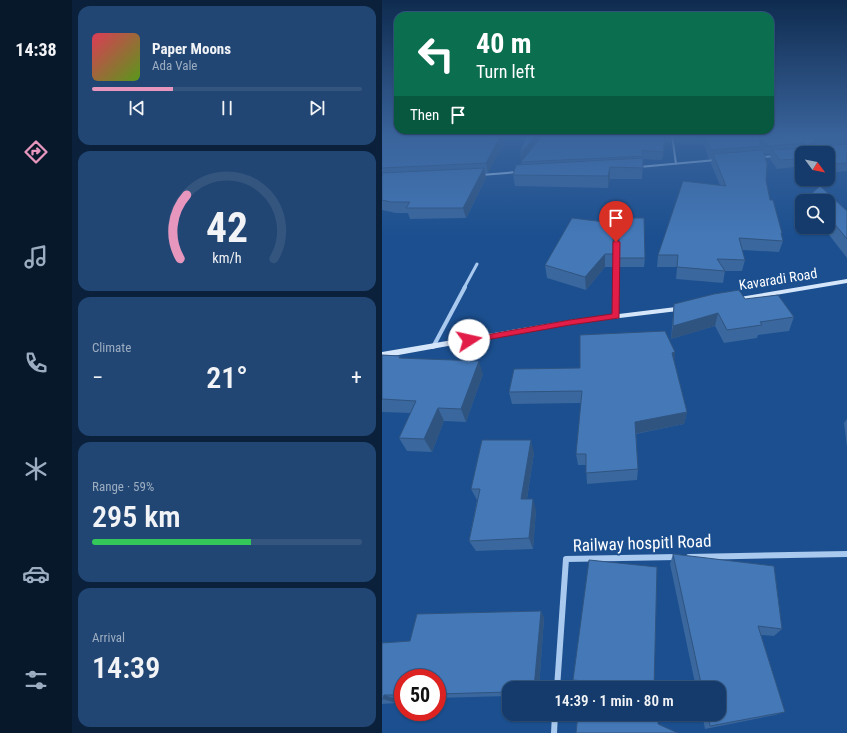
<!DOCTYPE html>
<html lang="en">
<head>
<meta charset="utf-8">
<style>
  :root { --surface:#143b6b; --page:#214673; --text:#f1f3f6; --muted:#9dadc1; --line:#33557e; --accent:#e797bd }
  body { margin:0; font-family:"Roboto Condensed",sans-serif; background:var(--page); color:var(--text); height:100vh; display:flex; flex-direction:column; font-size:15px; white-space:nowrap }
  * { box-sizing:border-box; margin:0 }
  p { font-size:13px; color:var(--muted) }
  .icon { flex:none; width:22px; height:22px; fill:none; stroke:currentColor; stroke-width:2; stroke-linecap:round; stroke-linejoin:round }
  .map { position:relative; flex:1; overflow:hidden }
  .sheet { display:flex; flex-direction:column; gap:6px; padding:6px; background:#0b203b; width:310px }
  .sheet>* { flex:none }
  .hud { position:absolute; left:12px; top:12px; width:380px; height:122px; border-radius:12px; box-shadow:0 1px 3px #0004,0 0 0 1px var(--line); background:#0b6e4f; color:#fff; overflow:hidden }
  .needle { width:26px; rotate:122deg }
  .controls { position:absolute; left:413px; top:146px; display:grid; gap:8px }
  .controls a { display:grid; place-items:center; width:40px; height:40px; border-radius:8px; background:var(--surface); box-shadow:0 1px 3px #0004,0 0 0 1px var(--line); font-size:20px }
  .speed { position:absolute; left:12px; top:669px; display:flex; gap:8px; font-size:20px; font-weight:700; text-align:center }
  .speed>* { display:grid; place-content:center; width:52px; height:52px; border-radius:50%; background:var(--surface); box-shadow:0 1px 3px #0004,0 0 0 1px var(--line); line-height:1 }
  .speed .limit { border:6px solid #d22; background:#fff; color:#111 }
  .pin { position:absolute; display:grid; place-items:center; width:34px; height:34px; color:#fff; margin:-41px -17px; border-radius:50% 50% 50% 0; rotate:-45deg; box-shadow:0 0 4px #0007 }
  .pin .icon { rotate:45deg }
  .me { position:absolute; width:44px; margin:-22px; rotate:80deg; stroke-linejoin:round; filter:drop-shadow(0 0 3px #0008) }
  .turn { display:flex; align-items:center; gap:14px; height:84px; padding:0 16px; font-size:18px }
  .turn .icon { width:52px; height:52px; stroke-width:2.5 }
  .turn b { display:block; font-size:28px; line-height:34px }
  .then { display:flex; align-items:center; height:38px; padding:0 16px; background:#0003; gap:8px; font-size:15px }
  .big { font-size:30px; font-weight:600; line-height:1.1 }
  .sheet .card { flex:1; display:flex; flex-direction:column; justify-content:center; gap:6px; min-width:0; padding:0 14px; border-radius:12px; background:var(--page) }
  .sheet .dial { align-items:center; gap:0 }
  .dial svg { height:104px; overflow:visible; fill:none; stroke:var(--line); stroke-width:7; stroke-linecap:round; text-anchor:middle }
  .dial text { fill:var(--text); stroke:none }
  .song { display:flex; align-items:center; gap:12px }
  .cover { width:48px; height:48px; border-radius:6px; background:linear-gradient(135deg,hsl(350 70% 55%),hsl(90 70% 35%)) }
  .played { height:4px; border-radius:2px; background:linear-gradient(90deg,var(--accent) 30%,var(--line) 30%) }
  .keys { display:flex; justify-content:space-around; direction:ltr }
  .heat { display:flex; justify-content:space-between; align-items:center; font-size:22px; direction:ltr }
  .charge { height:6px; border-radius:3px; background:linear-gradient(90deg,#34c759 59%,var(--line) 0) }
  .trip { position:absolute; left:120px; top:681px; width:224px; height:40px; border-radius:12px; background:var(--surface); box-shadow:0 1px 3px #0004,0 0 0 1px var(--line); font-weight:600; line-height:40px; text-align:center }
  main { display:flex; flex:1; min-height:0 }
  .tab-bar { display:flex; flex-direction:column; width:72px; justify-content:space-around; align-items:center; background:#08182b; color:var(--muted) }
  .tab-bar .icon { width:28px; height:28px }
  .tab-bar .selected { color:var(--accent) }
  .tab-bar b { font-size:18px; color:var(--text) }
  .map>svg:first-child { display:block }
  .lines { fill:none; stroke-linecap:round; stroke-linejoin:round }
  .minor-far3 { stroke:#a9c9ee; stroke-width:2 }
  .minor-far2 { stroke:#a9c9ee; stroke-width:3 }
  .minor-far1 { stroke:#a9c9ee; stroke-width:4 }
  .minor { stroke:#a9c9ee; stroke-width:6 }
  .secondary { fill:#d6e6fa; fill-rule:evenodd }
  .wall { fill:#3a679d }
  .shaded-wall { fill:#305480 }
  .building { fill:#4478b7; stroke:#305480 }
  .route { fill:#e11d48; stroke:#92132f }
  .labels { text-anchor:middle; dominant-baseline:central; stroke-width:4; stroke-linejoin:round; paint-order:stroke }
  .street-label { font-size:14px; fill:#fff; stroke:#1b4f8f }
  .near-street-label { font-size:17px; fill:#fff; stroke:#1b4f8f }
</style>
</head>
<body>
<main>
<nav class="tab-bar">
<b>14:38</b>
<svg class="icon selected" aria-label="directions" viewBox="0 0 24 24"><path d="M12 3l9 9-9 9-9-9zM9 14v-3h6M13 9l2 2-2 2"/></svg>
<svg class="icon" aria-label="music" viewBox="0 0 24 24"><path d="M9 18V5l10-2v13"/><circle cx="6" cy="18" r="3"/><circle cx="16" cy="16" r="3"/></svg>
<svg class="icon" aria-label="phone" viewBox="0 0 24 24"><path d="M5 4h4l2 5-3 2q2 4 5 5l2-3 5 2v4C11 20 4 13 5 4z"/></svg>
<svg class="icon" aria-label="climate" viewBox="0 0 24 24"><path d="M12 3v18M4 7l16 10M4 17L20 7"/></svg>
<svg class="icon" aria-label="car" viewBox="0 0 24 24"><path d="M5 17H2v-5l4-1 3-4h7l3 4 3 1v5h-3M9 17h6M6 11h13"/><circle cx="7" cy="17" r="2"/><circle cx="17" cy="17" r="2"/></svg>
<svg class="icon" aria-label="filters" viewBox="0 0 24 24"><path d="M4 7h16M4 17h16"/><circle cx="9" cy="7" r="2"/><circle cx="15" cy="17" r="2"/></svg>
</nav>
<section class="sheet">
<div class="card">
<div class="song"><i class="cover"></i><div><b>Paper Moons</b><p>Ada Vale</p></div></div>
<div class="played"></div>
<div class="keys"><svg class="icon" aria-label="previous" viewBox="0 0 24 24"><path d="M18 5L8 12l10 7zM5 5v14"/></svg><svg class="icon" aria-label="pause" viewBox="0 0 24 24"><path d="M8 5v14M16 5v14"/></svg><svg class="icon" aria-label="next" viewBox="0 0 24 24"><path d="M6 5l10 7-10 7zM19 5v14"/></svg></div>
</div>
<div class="card dial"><svg viewBox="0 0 100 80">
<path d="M14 69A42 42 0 1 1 86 69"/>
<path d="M14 69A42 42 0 0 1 19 20" stroke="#e797bd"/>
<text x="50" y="56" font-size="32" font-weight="700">42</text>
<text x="50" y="72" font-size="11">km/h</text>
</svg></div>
<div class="card"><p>Climate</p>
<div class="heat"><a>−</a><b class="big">21°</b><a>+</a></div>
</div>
<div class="card"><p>Range · 59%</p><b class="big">295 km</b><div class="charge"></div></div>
<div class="card"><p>Arrival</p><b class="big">14:39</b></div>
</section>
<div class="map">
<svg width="465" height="733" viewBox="0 0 465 733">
  <rect width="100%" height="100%" fill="#1b4f8f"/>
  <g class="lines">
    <path class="minor-far3" d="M290,135L294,164
      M379,157L394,156
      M257,167L334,160
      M99,175L136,172"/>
    <path class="minor-far2" d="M234,227V288
      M82,288L95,264"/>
    <path class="minor-far1" d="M234,287V316
      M51,347L83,287"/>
    <path class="minor" d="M307,557L465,554
      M175,688L184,559L295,557
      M172,733L173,714"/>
    <path class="secondary" d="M465,279V283L352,302L349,300L352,298Z
      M302,306H304L305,308L304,310L188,324L0,358V352L188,320Z"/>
  </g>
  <path class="wall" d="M0,135H125L106,173H103L104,178L84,218L28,219L26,213H14L0,210Z
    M144,135H289V143H284L280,160L261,159L260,179H228L226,188L133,186L131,175L139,165V162L140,161L138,154Z
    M292,135H465V171L446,173V153H420V175H419L413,167L395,169L388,159L389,154H384L382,152L384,180L388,200L400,233V236L401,241L397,252L360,250L363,260L360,271H343L341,283L294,279L295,267H275L276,255L338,185L329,164L330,159H327L322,144L294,143Z
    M438,186L465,211V258L441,227H446V201H426L428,195Z
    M231,223V267H223L204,290L165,278L163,265Z
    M237,227L263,258L262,267H237Z
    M363,299L412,317L407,331L376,335L375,338L342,343L333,326L289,339L292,304Z
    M0,355L18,356L19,359L101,374L84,422L62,421L50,452L25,451L17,438L29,413L0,412Z
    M292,360L305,412L302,424L254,434L256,469L255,480L205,484L204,465H196L194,454L199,403L130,404L127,392L198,368Z
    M465,419V447L462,423Z
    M152,453L145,499L154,510L151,549L94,551L87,541L95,500L89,489Z
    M291,554L400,629L392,636L379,635L403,712L393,715L323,729L320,714H337V688H314L288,564Z
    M159,611L162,618L157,688H127V696L55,698V678H21V699H14V703L0,704V643L28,641Z
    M191,680L272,688L200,687L195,686Z"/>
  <path class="shaded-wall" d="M119,135H125L106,173L104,163Z
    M154,135H162L140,162L138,154Z
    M284,135V143L280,160L281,152Z
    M435,142L432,150L425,151L428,143Z
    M228,167V179L226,188V176Z
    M102,168L104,178L84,218L81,208Z
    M223,254V267L204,290L203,277Z
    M336,313L333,326L289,339L291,326Z
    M293,352L292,365L290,353Z
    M97,361L101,374L84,422L79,409Z
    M56,408L62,421L50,452L42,439Z
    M305,412L302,424L252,434L253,422Z
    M149,440L152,453L143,511L139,499Z
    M151,499L154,510L151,549L147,538Z
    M159,611L162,618L157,688H152Z
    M2,695L14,699V703L1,699Z"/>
  <path class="building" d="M0,135H119L104,163L0,168Z
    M144,135H154L138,154Z
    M161,135H284L281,152L260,150L261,156L139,162Z
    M294,135H376L380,146L329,150L323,136Z
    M377,135H428L435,142L428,143L427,145L429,147L465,144V159H464L465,160V163L446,164V153H420V164L416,159L398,160L390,150L423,148L425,146L423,143L386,146Z
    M435,135H465V139L441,141Z
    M381,150L385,164L384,180L388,200H391L400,233H399L401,241L357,238L363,260L335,259L343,271L295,267L296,255H276L301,181L344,186L331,154Z
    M261,158V168L228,167L226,176L131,175L134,165Z
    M102,168L81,208H24L28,202H9L0,200V176L1,175H0V173Z
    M438,186L465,211V239L446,216V201H434L428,195Z
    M190,218L231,223V254H223L203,277L163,265Z
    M243,218H262L263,258H237V227H242Z
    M357,290L363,299L396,295L412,317L378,322L380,325L345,330L336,313L291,326L292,304L332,294Z
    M283,331L293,352L290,353L305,412L253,422L256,469L204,473V454H194L200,391L127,392L132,369L198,368V335Z
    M0,355L18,356L17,358L97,361L79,409L56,408L42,439L17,438L34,401L0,399Z
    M100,440H149L139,499H151L147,538L87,541L98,489H89Z
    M291,554L392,566L400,629L376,626L403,712L328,726L326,714H337V688H320Z
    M207,560L275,567L272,688H200L201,681L191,680Z
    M159,611L152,688H127V692L55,694V678H21V695H2L1,699L0,700V643L28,641L35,614Z
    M196,714H276V724L296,733H194Z"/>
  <linearGradient id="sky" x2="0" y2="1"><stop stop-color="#0f2b4f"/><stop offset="0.57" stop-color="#39639b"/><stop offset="1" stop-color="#39639b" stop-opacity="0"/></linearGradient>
  <rect width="465" height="237" fill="url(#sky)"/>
  <path class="route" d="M234,240L238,242L237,318L188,325L87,343H84L83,340L84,338H87L188,320L230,314L231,242Z"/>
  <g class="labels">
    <g class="street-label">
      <text transform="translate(396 279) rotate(-9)">Kavaradi Road</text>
    </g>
    <g class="near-street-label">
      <text transform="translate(260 543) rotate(-2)">Railway hospitl Road</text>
    </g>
  </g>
</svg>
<div class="controls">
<a><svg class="needle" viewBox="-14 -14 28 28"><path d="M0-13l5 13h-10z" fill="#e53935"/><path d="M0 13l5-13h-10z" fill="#9dadc1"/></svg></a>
<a><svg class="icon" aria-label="search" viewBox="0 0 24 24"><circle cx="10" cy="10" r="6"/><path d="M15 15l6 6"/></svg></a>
</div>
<div class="speed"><div class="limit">50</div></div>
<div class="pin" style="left:234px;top:242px;background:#d93025"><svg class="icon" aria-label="arrive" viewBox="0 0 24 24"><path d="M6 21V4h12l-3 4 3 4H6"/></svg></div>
<svg class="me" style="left:87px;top:340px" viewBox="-20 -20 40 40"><circle r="19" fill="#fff"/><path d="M0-13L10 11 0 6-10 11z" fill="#e11d48"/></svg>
<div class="trip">14:39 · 1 min · 80 m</div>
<div class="hud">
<div class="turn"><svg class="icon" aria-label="left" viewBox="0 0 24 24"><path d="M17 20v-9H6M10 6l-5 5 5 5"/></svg><div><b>40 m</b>Turn left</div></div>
<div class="then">Then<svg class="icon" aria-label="arrive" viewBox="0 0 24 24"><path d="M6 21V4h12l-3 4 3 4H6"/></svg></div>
</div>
</div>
</main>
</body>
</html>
